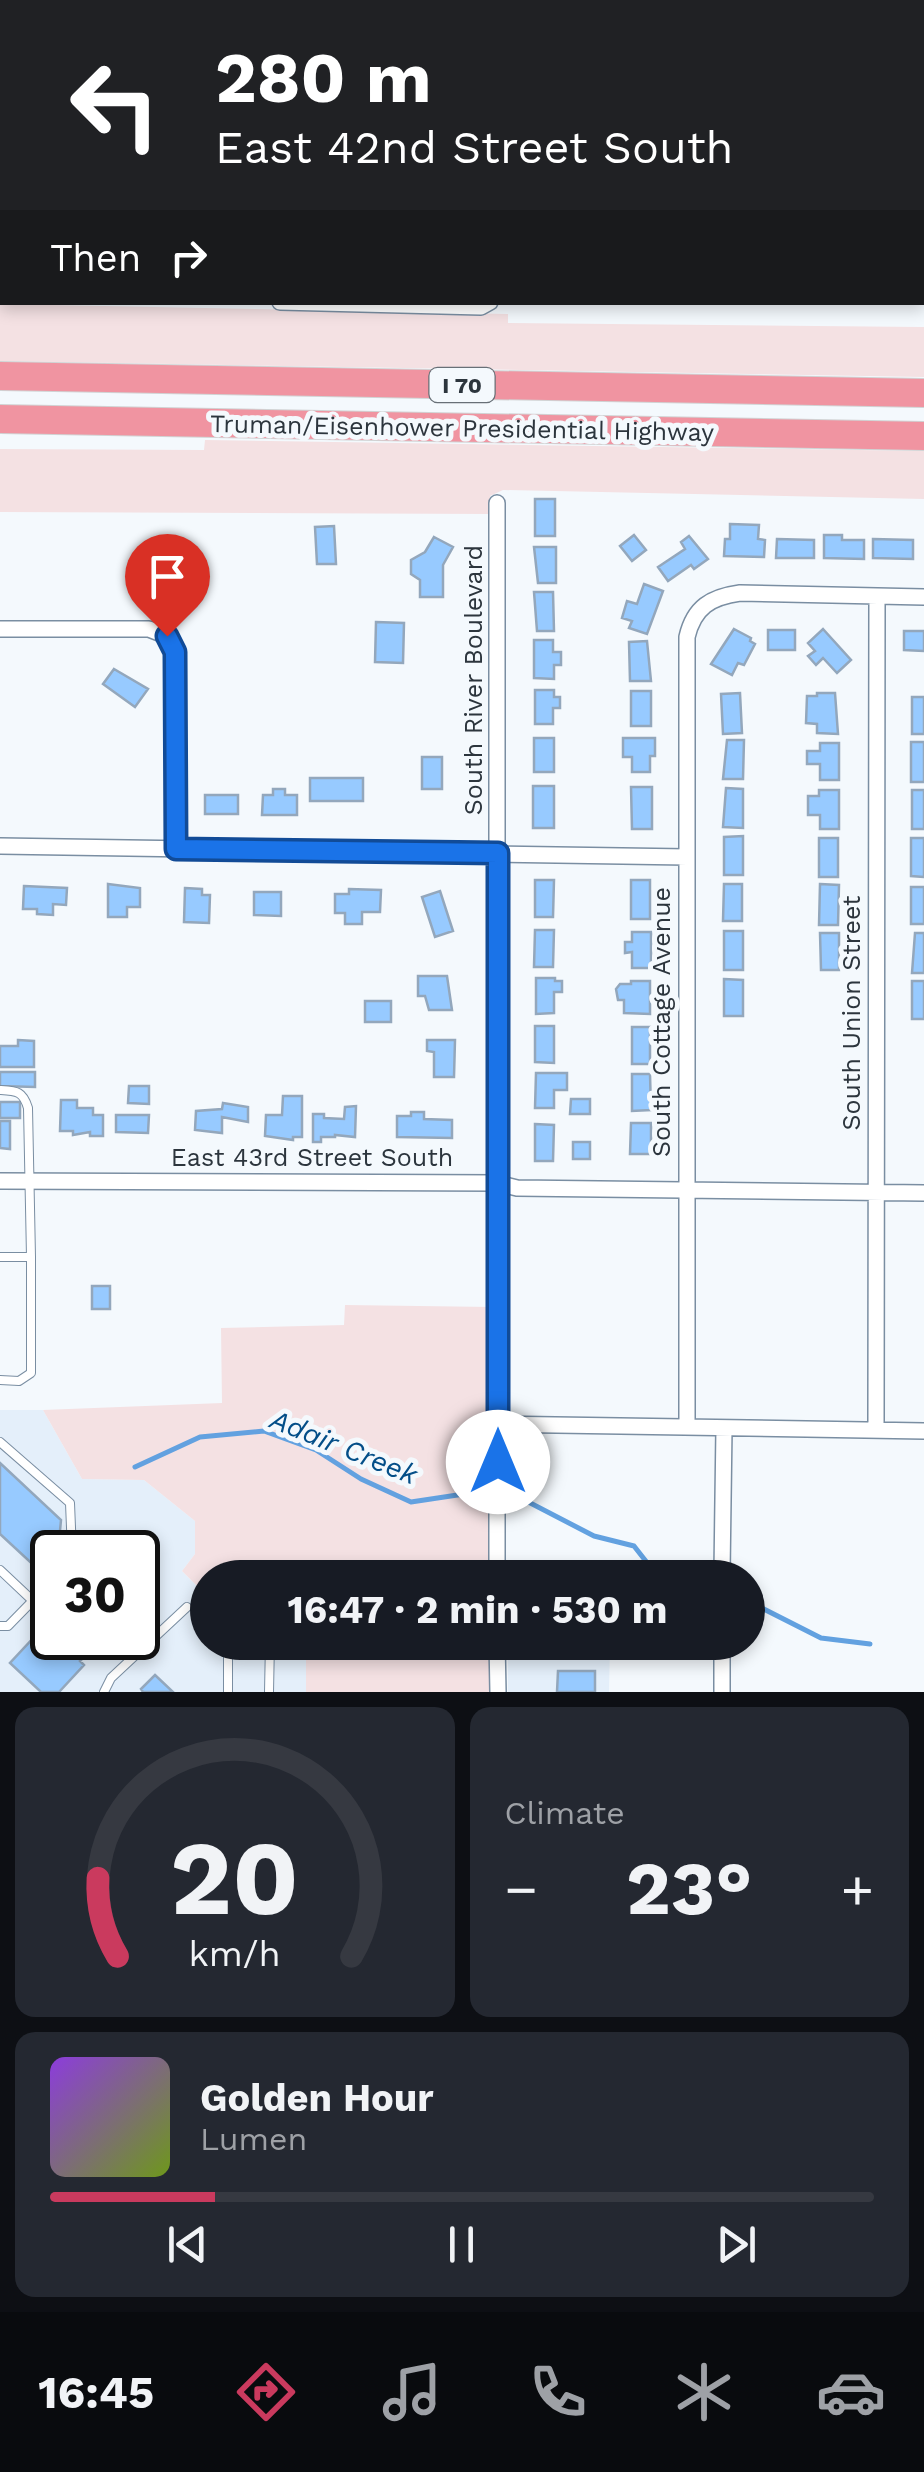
<!DOCTYPE html>
<html lang="en">
<head>
<meta charset="utf-8">
<style>
  :root { --surface:#171b24; --page:#242831; --text:#f1f3f6; --muted:#9ea1a6; --line:#363941; --accent:#ca3a5e }
  body { margin:0; font-family:"Work Sans",sans-serif; background:var(--page); color:var(--text); height:100vh; display:flex; flex-direction:column; font-size:38px; white-space:nowrap }
  * { box-sizing:border-box; margin:0 }
  p { font-size:32px; color:var(--muted) }
  .icon { flex:none; width:55px; height:55px; fill:none; stroke:currentColor; stroke-width:2; stroke-linecap:round; stroke-linejoin:round }
  .map { position:relative; height:1692px; overflow:hidden }
  .drawer { display:flex; flex-direction:column; gap:15px; padding:15px; background:#0d0f14; flex:1 }
  .drawer>* { flex:none }
  .banner { position:absolute; left:0px; top:0px; width:925px; height:305px; box-shadow:0 5px 15px #0003; background:#202124; color:#fff; overflow:hidden }
  .speed { position:absolute; left:30px; top:1530px; display:flex; gap:20px; font-size:50px; font-weight:700; text-align:center }
  .speed>* { display:grid; place-content:center; width:130px; height:130px; border-radius:50%; background:var(--surface); box-shadow:0 5px 15px #0003; line-height:1 }
  .speed .limit { border:5px solid #111; border-radius:15px; background:#fff; color:#111 }
  .pin { position:absolute; display:grid; place-items:center; width:85px; height:85px; color:#fff; margin:-102px -42px; border-radius:50% 50% 50% 0; rotate:-45deg; box-shadow:0 0 10px #0007 }
  .pin .icon { rotate:45deg }
  .me { position:absolute; width:110px; margin:-55px; rotate:0deg; stroke-linejoin:round; filter:drop-shadow(0 0 8px #0008) }
  .turn { display:flex; align-items:center; gap:35px; height:210px; padding:0 50px; font-size:45px }
  .turn .icon { width:130px; height:130px; stroke-width:2.5 }
  .turn b { display:block; font-size:70px; line-height:85px }
  .then { display:flex; align-items:center; height:95px; padding:0 50px; background:#0003; gap:20px; font-size:38px }
  .big { font-size:75px; font-weight:700; line-height:1.1 }
  .drawer .tile { flex:1; display:flex; flex-direction:column; justify-content:center; gap:15px; min-width:0; padding:0 35px; border-radius:20px; background:var(--page) }
  .drawer .dial { align-items:center; gap:0 }
  .dial svg { height:260px; overflow:visible; fill:none; stroke:var(--line); stroke-width:7; stroke-linecap:round; text-anchor:middle }
  .dial text { fill:var(--text); stroke:none }
  .song { display:flex; align-items:center; gap:30px }
  .cover { width:120px; height:120px; border-radius:15px; background:linear-gradient(135deg,hsl(270 70% 55%),hsl(80 70% 35%)) }
  .played { height:10px; border-radius:5px; background:linear-gradient(90deg,var(--accent) 20%,var(--line) 20%) }
  .keys { display:flex; justify-content:space-around; direction:ltr }
  .heat { display:flex; justify-content:space-between; align-items:center; font-size:55px; direction:ltr }
  .drawer .tiles { flex:1; display:grid; gap:15px; grid-template-columns:1fr 1fr }
  .tile:last-child { grid-column:span 2 }
  .trip { position:absolute; left:190px; top:1560px; width:575px; height:100px; border-radius:50px; background:var(--surface); box-shadow:0 5px 15px #0003; font-weight:700; line-height:100px; text-align:center }
  .dock { display:flex; height:160px; justify-content:space-around; align-items:center; background:#090b0e; color:var(--muted) }
  .dock .icon { width:70px; height:70px }
  .dock .active { color:var(--accent) }
  .dock b { font-size:45px; color:var(--text) }
  .map>svg:first-child { display:block }
  .built { fill:#e4effa; fill-rule:evenodd }
  .green { fill:#f4e1e3 }
  .lines { fill:none; stroke-linecap:round; stroke-linejoin:round }
  .stream { stroke:#62a1e0; stroke-width:5 }
  .building { fill:#97caff; stroke:#93a7bc; stroke-width:2.5 }
  .service-casing { stroke:#7a8ea2; stroke-width:10 }
  .minor-casing { stroke:#7a8ea2; stroke-width:18 }
  .motorway-casing { stroke:#d1d3d4; stroke-width:30 }
  .service { stroke:#fff; stroke-width:8 }
  .minor { stroke:#fff; stroke-width:15 }
  .motorway { stroke:#f094a1; stroke-width:28 }
  .route-casing { stroke:#114b97; stroke-width:25 }
  .route { stroke:#1a73e8; stroke-width:18 }
  .labels { text-anchor:middle; dominant-baseline:central; stroke-width:10; stroke-linejoin:round; paint-order:stroke }
  .shield { fill:#f4f9fd; stroke:#687077; stroke-width:2.5 }
  .shield-label { font-size:22px; font-weight:bold; fill:#2c353d }
  .street-label { font-size:25px; fill:#2c353d; stroke:#f4f9fd }
  .water-label { font-size:28px; font-style:italic; fill:#034e88; stroke:#f4f9fd }
</style>
</head>
<body>
<div class="map">
<svg width="924" height="1692" viewBox="0 0 924 1692">
  <rect width="100%" height="100%" fill="#f4f9fd"/>
  <path class="built" d="M0,1410H43L82,1479L144,1480L195,1521V1554L182,1571L207,1596L208,1642L306,1643V1692H0ZM52,1552H138V1638H52Z
    M508,1643H610L609,1692H508Z"/>
  <path class="green" d="M0,304L508,314V323L924,327V377L0,361Z
    M205,440L924,451V499L503,490L490,496V514L0,512V449L204,450Z
    M345,1305L492,1307L491,1577L208,1578L207,1596L182,1571L195,1554V1521L144,1480L82,1479L43,1410L222,1403L221,1328L344,1325Z
    M306,1643H491L492,1692H306Z"/>
  <g class="lines">
    <path class="stream" d="M135,1467L200,1437L264,1431L316,1450L361,1479L411,1502L484,1491
      M509,1492L594,1536L634,1546L659,1578
      M748,1601L821,1638L870,1644"/>
  </g>
  <path class="building" d="M535,499H555V536H535Z
    M730,524L759,525L758,539L765,540L764,557L724,556L725,539H730Z
    M334,526L336,564H317L315,527Z
    M634,535L646,550L632,561L620,546Z
    M824,535H842V540H864V559L824,558Z
    M689,536L708,559L694,569L691,565L668,581L658,567L685,549L681,542Z
    M434,537L453,547L443,565V597H420V580L411,574V560L425,552Z
    M777,539L814,540V558H776Z
    M873,539L913,540V559L873,558Z
    M534,547H556V583H538Z
    M644,584L663,591L647,634L629,628L632,621L622,618L627,601L637,604Z
    M534,592H553L554,631H537Z
    M376,622L404,623L403,663L375,662Z
    M734,629L751,638L750,641L755,644L744,665L738,663L732,675L711,664Z
    M823,629L851,660L837,673L823,658L816,665L808,656L815,651L808,643Z
    M768,630H795V650H768Z
    M904,631H924V651L904,650Z
    M534,640H553V652H561V665H554V679L534,678Z
    M647,641L651,681H630L629,642Z
    M114,669L148,689L135,707L103,684Z
    M535,690H554V697H560V708H553V724H535Z
    M631,691H651V726H631Z
    M740,693L742,733L723,734L721,694Z
    M817,693H835L838,734L817,733V724L806,723L807,696H817Z
    M912,697H924V734H912Z
    M534,738H554V772H534Z
    M623,738H655V756H650V772H632V757H623Z
    M727,740H744L743,779H723Z
    M911,742H924V782H911Z
    M820,743H839V780H820V764H807V751H820Z
    M422,757H442V789H422Z
    M310,778H363V801H310Z
    M533,786H554V828H533Z
    M631,787H652V829H632Z
    M726,788L743,789V828L723,827Z
    M273,789H285V795H297V815H262L263,795H273Z
    M819,790H839V829H820V815H808V796H819Z
    M912,790H924V829H912Z
    M205,795H238V814H205Z
    M743,836V875H724V837Z
    M819,838H838V877H819Z
    M911,838H924V877L911,876Z
    M535,880H554L553,917H535Z
    M631,880H650V919H631Z
    M108,884L140,888V907H127V917H108Z
    M724,884H742V921H723Z
    M820,884L839,885L838,925H819Z
    M24,886L67,888L66,905L53,904V915L37,914V909H23Z
    M911,887H924V924H911Z
    M185,888L202,889V895H210L209,923L184,922Z
    M349,889L381,890L380,912H362V924H345V913H335V894H349Z
    M440,891L453,931L435,937L422,897Z
    M254,892H281V916L254,915Z
    M535,930H554L553,967H534Z
    M724,931H743V970H724Z
    M632,932H651V968H632V952L625,953V942H632Z
    M820,933H839V970H821Z
    M915,933H924V973H912Z
    M418,976H447L452,1010H429L425,996H418Z
    M536,978H555V981H562V992H554V1013L536,1014Z
    M724,979L743,980V1016H724Z
    M631,981H650V1014L624,1013V1000H618L616,989L620,984H631Z
    M912,981H924V1019H912Z
    M365,1001H391V1022H365Z
    M535,1026H554V1063L535,1062Z
    M632,1027H650V1064H632Z
    M18,1040L34,1041V1067H0V1046H18Z
    M427,1040H455L454,1077H434V1052L427,1051Z
    M0,1072H35V1087L0,1086Z
    M536,1073H567V1090H554V1108H535Z
    M632,1074H650L651,1110L632,1111Z
    M129,1086H149V1104L128,1103Z
    M283,1096H302V1137H293V1140L265,1136L266,1115H282Z
    M571,1099H590V1114H570Z
    M61,1100H77V1108H93V1115H103V1136H90V1132L73,1135V1131H60Z
    M0,1102H20V1118H0Z
    M223,1103L248,1107V1122L222,1117V1133L195,1130L196,1111L222,1109Z
    M356,1106L355,1137L335,1135V1137H321V1142H313V1114H324V1118L344,1119L345,1107Z
    M411,1112H424V1119L452,1120V1138L397,1137V1116H411Z
    M116,1115H149L148,1133L116,1132Z
    M0,1121H10V1149L0,1148Z
    M631,1123H651V1154H630Z
    M535,1124L554,1125L553,1161H535Z
    M573,1142H590V1159H573Z
    M92,1286H110V1309H92Z
    M0,1463L61,1520L58,1552H52V1560L41,1572L0,1534Z
    M52,1618V1638H103L80,1661L84,1665L59,1692H41L10,1663Z
    M558,1671H595V1692H557Z
    M155,1675L173,1692H143L141,1689Z"/>
  <g class="lines">
    <g class="service-casing">
      <path id="service" d="M279,0V2
        M324,2V0
        M457,2V0
        M0,1090C17,1091 23,1091 28,1108L31,1257H0
        M0,1380L19,1381L31,1373V1257
        M0,1442L70,1503L72,1552
        M0,1570L33,1601
        M0,1626H8L52,1581
        M228,1642V1692
        M104,1692L111,1678L187,1607
        M269,1692L270,1642"/>
    </g>
    <g class="minor-casing">
      <path id="minor" d="M497,0V2
        M922,9H924
        M922,203H924
        M0,296H2
        M280,302L481,307L490,302
        M497,503V1578
        M0,629H149L167,636L175,652L176,849
        M0,846L687,857
        M0,1181L497,1183L517,1188L924,1193
        M499,1424L924,1431
        M687,1427V637C694,607 711,597 740,593L924,597
        M876,1430L877,597
        M722,1572L724,1428
        M497,1642L498,1692
        M722,1692V1642"/>
    </g>
    <g class="motorway-casing">
      <path id="motorway" d="M0,376L924,393
        M0,419L924,436"/>
    </g>
    <use href="#service" class="service"/>
    <use href="#minor" class="minor"/>
    <use href="#motorway" class="motorway"/>
  </g>
  <g class="lines">
    <g class="route-casing">
      <path id="route" d="M167,636L175,652L176,849L498,853V1462"/>
    </g>
    <use href="#route" class="route"/>
  </g>
  <g class="labels">
    <rect class="shield" x="429.5" y="368" width="65" height="34" rx="8"/>
    <g class="shield-label">
      <text x="462" y="385">I 70</text>
    </g>
    <g class="street-label">
      <text transform="translate(462 428) rotate(1)">Truman/Eisenhower Presidential Highway</text>
      <text transform="translate(473 680) rotate(-90)">South River Boulevard</text>
      <text transform="translate(851 1013) rotate(-90)">South Union Street</text>
      <text transform="translate(661 1022) rotate(-90)">South Cottage Avenue</text>
      <text x="312" y="1157">East 43rd Street South</text>
    </g>
    <g class="water-label">
      <text transform="translate(344 1447) rotate(22)">Adair Creek</text>
    </g>
  </g>
</svg>
<div class="speed"><div class="limit">30</div></div>
<div class="pin" style="left:167px;top:636px;background:#d93025"><svg class="icon" aria-label="arrive" viewBox="0 0 24 24"><path d="M6 21V4h12l-3 4 3 4H6"/></svg></div>
<svg class="me" style="left:498px;top:1462px" viewBox="-20 -20 40 40"><circle r="19" fill="#fff"/><path d="M0-13L10 11 0 6-10 11z" fill="#1a73e8"/></svg>
<div class="trip">16:47 · 2 min · 530 m</div>
<div class="banner">
<div class="turn"><svg class="icon" aria-label="left" viewBox="0 0 24 24"><path d="M17 20v-9H6M10 6l-5 5 5 5"/></svg><div><b>280 m</b>East 42nd Street South</div></div>
<div class="then">Then<svg class="icon" aria-label="right" viewBox="0 0 24 24"><path d="M7 20v-9h11M14 6l5 5-5 5"/></svg></div>
</div>
</div>
<section class="drawer">
<div class="tiles">
<div class="tile dial"><svg viewBox="0 0 100 80">
<path d="M14 69A42 42 0 1 1 86 69"/>
<path d="M14 69A42 42 0 0 1 8 45" stroke="#ca3a5e"/>
<text x="50" y="56" font-size="32" font-weight="700">20</text>
<text x="50" y="72" font-size="11">km/h</text>
</svg></div>
<div class="tile"><p>Climate</p>
<div class="heat"><a>−</a><b class="big">23°</b><a>+</a></div>
</div>
<div class="tile">
<div class="song"><i class="cover"></i><div><b>Golden Hour</b><p>Lumen</p></div></div>
<div class="played"></div>
<div class="keys"><svg class="icon" aria-label="previous" viewBox="0 0 24 24"><path d="M18 5L8 12l10 7zM5 5v14"/></svg><svg class="icon" aria-label="pause" viewBox="0 0 24 24"><path d="M8 5v14M16 5v14"/></svg><svg class="icon" aria-label="next" viewBox="0 0 24 24"><path d="M6 5l10 7-10 7zM19 5v14"/></svg></div>
</div>
</div>
</section>
<nav class="dock">
<b>16:45</b>
<svg class="icon active" aria-label="directions" viewBox="0 0 24 24"><path d="M12 3l9 9-9 9-9-9zM9 14v-3h6M13 9l2 2-2 2"/></svg>
<svg class="icon" aria-label="music" viewBox="0 0 24 24"><path d="M9 18V5l10-2v13"/><circle cx="6" cy="18" r="3"/><circle cx="16" cy="16" r="3"/></svg>
<svg class="icon" aria-label="phone" viewBox="0 0 24 24"><path d="M5 4h4l2 5-3 2q2 4 5 5l2-3 5 2v4C11 20 4 13 5 4z"/></svg>
<svg class="icon" aria-label="climate" viewBox="0 0 24 24"><path d="M12 3v18M4 7l16 10M4 17L20 7"/></svg>
<svg class="icon" aria-label="car" viewBox="0 0 24 24"><path d="M5 17H2v-5l4-1 3-4h7l3 4 3 1v5h-3M9 17h6M6 11h13"/><circle cx="7" cy="17" r="2"/><circle cx="17" cy="17" r="2"/></svg>
</nav>
</body>
</html>
